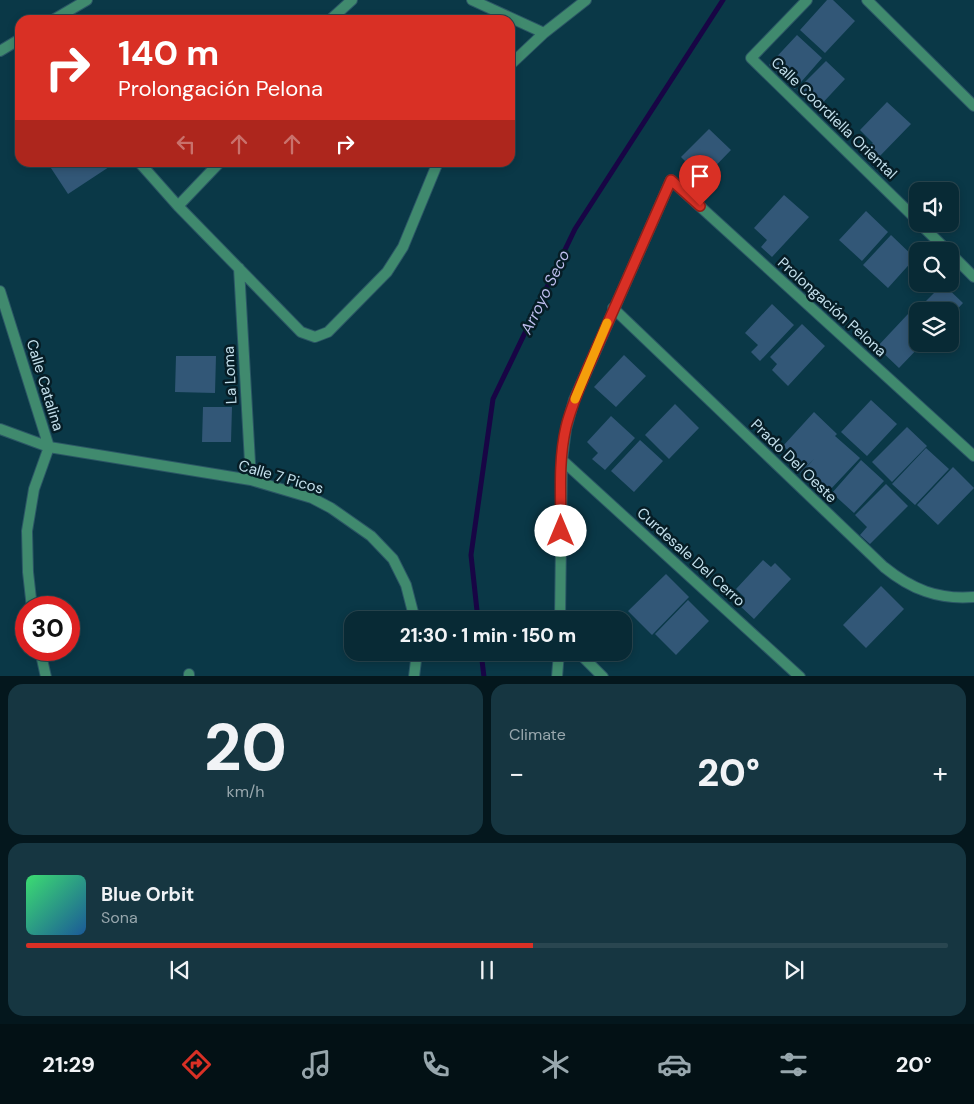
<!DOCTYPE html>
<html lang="en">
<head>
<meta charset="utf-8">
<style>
  :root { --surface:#082a35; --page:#163641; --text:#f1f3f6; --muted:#98a7ad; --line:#294650; --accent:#d93025 }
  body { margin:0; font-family:"DM Sans",sans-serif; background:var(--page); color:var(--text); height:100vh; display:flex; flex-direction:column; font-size:19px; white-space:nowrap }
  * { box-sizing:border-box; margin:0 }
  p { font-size:16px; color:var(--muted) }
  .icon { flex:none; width:28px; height:28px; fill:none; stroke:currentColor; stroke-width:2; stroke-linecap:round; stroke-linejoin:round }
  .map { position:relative; height:676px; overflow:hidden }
  .sheet { display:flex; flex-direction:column; gap:8px; padding:8px; background:#04171d; flex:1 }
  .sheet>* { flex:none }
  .hud { position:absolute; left:15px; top:15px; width:500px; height:152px; border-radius:15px; box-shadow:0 2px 8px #0003,0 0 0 1px var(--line); background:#d93025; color:#fff; overflow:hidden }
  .tools { position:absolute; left:909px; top:182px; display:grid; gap:10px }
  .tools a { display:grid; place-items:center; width:50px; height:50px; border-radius:10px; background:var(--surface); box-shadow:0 2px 8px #0003,0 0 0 1px var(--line); font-size:25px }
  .speed { position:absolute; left:15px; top:596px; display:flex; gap:10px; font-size:25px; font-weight:700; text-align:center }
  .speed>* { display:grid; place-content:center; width:65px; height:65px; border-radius:50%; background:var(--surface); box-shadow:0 2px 8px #0003,0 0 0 1px var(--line); line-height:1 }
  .speed .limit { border:8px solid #d22; background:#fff; color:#111 }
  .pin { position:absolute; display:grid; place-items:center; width:42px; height:42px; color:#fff; margin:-51px -21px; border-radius:50% 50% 50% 0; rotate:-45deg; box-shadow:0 0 5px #0007 }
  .pin .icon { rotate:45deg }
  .me { position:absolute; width:55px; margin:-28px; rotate:0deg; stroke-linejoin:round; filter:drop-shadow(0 0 4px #0008) }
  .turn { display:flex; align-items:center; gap:18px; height:105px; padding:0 20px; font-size:22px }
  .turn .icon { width:65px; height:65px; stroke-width:2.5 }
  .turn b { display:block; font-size:35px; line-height:42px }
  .lanes { display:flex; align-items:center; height:48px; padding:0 20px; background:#0003; justify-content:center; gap:25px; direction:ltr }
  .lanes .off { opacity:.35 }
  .big { font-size:38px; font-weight:800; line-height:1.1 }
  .sheet .tile { flex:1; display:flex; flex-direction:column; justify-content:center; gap:8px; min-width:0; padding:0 18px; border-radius:15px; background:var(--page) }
  .sheet .dial { align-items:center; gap:0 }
  .dial b { font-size:65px; line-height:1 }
  .song { display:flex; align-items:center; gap:15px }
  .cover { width:60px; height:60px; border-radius:8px; background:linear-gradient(135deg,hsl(140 70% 55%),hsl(210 70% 35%)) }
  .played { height:5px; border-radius:2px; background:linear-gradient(90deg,var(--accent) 55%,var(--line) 55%) }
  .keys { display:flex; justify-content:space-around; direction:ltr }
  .heat { display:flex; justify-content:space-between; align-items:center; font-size:28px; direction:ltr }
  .sheet .tiles { flex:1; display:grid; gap:8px; grid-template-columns:1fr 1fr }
  .tile:last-child { grid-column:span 2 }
  .trip { position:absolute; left:344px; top:611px; width:288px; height:50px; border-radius:15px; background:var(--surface); box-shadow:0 2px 8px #0003,0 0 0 1px var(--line); font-weight:800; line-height:50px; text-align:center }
  .dock { display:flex; height:80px; justify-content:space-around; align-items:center; background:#031115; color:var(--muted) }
  .dock .icon { width:35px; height:35px }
  .dock .selected { color:var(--accent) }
  .dock b { font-size:22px; color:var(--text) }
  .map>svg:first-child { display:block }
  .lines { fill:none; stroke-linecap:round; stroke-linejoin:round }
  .stream { stroke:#180545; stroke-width:5 }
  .building { fill:#325777 }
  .street-casing { stroke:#2b5665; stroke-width:12 }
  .street { stroke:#408a6e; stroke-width:10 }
  .route-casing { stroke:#8d1f18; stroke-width:12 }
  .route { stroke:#d93025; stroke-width:9 }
  .slow { stroke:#f59e0b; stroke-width:9 }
  .labels { text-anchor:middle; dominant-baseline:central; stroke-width:5; stroke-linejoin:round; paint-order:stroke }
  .street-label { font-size:15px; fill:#c4e0ec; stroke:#061d26 }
  .water-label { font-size:16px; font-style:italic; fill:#bfbeed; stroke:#061d26 }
</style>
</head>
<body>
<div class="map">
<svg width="974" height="677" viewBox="0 0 974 677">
  <rect width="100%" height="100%" fill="#0a3847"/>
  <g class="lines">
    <path class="stream" d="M478,620L471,555L493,399L575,229L723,0
      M481,652L484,677"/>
  </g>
  <path class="building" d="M827,0H833L855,21L825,53L800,30Z
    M797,35L822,58L795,89L769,65Z
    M826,61L845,79L817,109L797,90Z
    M887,102L911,124L878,158L867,149L873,143L860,130Z
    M709,129L731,150L698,184L688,174L693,169L681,157Z
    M47,162H106L109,167L68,194Z
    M784,195L809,217L772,257L761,247L767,240L754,228Z
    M866,211L888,232L862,261L839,240Z
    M891,235L915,258L888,288L863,265Z
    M943,284L963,303L950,317V311H916Z
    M772,304L794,325L760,361L751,352L758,345L745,333Z
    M908,314L918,323V344H922L899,368L877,347Z
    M802,324L825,346L788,386L772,370L777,364L770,357Z
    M624,355L646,376L616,407L594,387Z
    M176,356H216L215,393L175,392Z
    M871,400L897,424L867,456L841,432Z
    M675,404L699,428L669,459L645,435Z
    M203,407H232L231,442H202Z
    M814,412L837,434L835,436L860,458L829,491L805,469L814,459L800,473L787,461L793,455L783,446Z
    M611,416L635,438L605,470L592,459L598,453L587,442Z
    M907,427L927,446L892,482L872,462Z
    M640,440L663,461L634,492L611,471Z
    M926,448L949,469L915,505L892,484Z
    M861,460L884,481L854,513L832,493Z
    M953,467L974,488L938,525L917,505Z
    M886,484L908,506L870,544L860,535L867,527L855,515Z
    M763,560L771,567L775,563L791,579L754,619L739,605L745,598L736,589Z
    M666,574L689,597L652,635L628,611Z
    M881,586L904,609L866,648L843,625Z
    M688,600L709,621L676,655L655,634Z"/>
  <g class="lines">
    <g class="street-casing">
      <path id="street" d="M472,0L544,33
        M807,0L751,58L918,221
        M867,0L974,106
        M53,20L87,0
        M330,20L352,0
        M0,51L20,39
        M510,65L544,33L586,0
        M139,162L178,206L301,332L315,337L328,332L387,272L403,247L438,162
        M178,206L220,162
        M920,224L948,251
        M950,253L974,277
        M239,268L251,480
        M0,291L49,447L34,489L27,531L28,572L32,608
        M613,308L884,567C911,589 938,600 974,597
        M0,429L49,447L251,480L312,498L331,508L371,536L393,559L406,585L415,620
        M562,460L800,677
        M560,620L562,460L566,429L574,400L671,180L974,456
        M40,650L46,677
        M578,652L603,677
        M189,677V674
        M414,677L417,652
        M557,677L559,652"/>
    </g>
    <use href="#street" class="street"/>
  </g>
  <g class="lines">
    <g class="route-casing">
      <path id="route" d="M561,531C561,497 558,461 566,427C571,407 579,389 587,370L671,180L700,206"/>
    </g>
    <use href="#route" class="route"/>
    <path class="slow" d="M575,399L607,323"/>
  </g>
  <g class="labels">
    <g class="street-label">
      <text transform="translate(834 118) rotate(44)">Calle Coordiella Oriental</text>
      <text transform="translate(832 307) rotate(42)">Prolongación Pelona</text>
      <text transform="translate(230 375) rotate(-93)">La Loma</text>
      <text transform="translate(45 385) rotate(73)">Calle Catalina</text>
      <text transform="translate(794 461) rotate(44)">Prado Del Oeste</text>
      <text transform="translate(281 477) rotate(16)">Calle 7 Picos</text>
      <text transform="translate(691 557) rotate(42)">Curdesale Del Cerro</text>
    </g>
    <g class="water-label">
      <text transform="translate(545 292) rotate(-64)">Arroyo Seco</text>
    </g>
  </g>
</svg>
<div class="tools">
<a><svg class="icon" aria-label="sound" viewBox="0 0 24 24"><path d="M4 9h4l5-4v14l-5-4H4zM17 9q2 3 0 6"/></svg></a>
<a><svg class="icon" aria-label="search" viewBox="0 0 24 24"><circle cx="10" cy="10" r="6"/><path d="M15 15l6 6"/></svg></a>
<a><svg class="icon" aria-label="layers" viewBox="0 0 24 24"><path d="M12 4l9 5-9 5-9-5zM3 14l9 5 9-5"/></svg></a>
</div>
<div class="speed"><div class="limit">30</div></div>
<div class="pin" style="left:700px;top:206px;background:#d93025"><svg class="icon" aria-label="arrive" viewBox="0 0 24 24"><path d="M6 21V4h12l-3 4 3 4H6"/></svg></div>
<svg class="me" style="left:561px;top:531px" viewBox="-20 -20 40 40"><circle r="19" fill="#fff"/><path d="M0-13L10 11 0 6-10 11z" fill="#d93025"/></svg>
<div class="trip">21:30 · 1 min · 150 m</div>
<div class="hud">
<div class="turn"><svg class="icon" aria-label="right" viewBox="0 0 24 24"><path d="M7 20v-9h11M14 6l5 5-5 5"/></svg><div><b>140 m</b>Prolongación Pelona</div></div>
<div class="lanes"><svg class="icon off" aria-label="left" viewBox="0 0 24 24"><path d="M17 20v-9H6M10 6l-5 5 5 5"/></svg><svg class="icon off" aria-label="ahead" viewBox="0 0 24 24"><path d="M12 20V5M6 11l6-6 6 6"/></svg><svg class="icon off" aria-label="ahead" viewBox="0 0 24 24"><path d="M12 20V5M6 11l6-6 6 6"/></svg><svg class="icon" aria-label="right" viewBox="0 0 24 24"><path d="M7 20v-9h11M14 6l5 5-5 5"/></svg></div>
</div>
</div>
<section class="sheet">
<div class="tiles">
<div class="tile dial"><b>20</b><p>km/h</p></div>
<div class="tile"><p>Climate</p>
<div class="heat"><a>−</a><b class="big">20°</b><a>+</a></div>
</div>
<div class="tile">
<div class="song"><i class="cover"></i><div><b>Blue Orbit</b><p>Sona</p></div></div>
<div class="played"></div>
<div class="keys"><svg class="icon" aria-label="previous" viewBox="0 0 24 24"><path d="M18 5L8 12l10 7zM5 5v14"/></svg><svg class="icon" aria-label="pause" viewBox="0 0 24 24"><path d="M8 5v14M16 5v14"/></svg><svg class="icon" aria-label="next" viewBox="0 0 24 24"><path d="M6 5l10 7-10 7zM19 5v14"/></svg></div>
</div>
</div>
</section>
<nav class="dock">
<b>21:29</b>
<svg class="icon selected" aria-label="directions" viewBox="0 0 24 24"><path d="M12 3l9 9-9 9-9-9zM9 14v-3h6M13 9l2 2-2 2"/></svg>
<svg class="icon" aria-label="music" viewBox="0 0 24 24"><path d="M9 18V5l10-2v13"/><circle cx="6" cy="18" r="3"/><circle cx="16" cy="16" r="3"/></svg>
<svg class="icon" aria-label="phone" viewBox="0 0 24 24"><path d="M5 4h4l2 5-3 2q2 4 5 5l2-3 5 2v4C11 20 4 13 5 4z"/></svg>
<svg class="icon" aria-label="climate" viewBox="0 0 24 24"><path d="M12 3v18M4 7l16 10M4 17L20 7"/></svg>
<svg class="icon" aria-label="car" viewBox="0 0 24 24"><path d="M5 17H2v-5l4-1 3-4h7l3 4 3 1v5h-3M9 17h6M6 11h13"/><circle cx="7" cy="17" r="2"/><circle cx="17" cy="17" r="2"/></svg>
<svg class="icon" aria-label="filters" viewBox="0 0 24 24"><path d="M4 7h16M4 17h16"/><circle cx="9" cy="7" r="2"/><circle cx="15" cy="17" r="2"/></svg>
<b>20°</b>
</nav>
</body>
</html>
